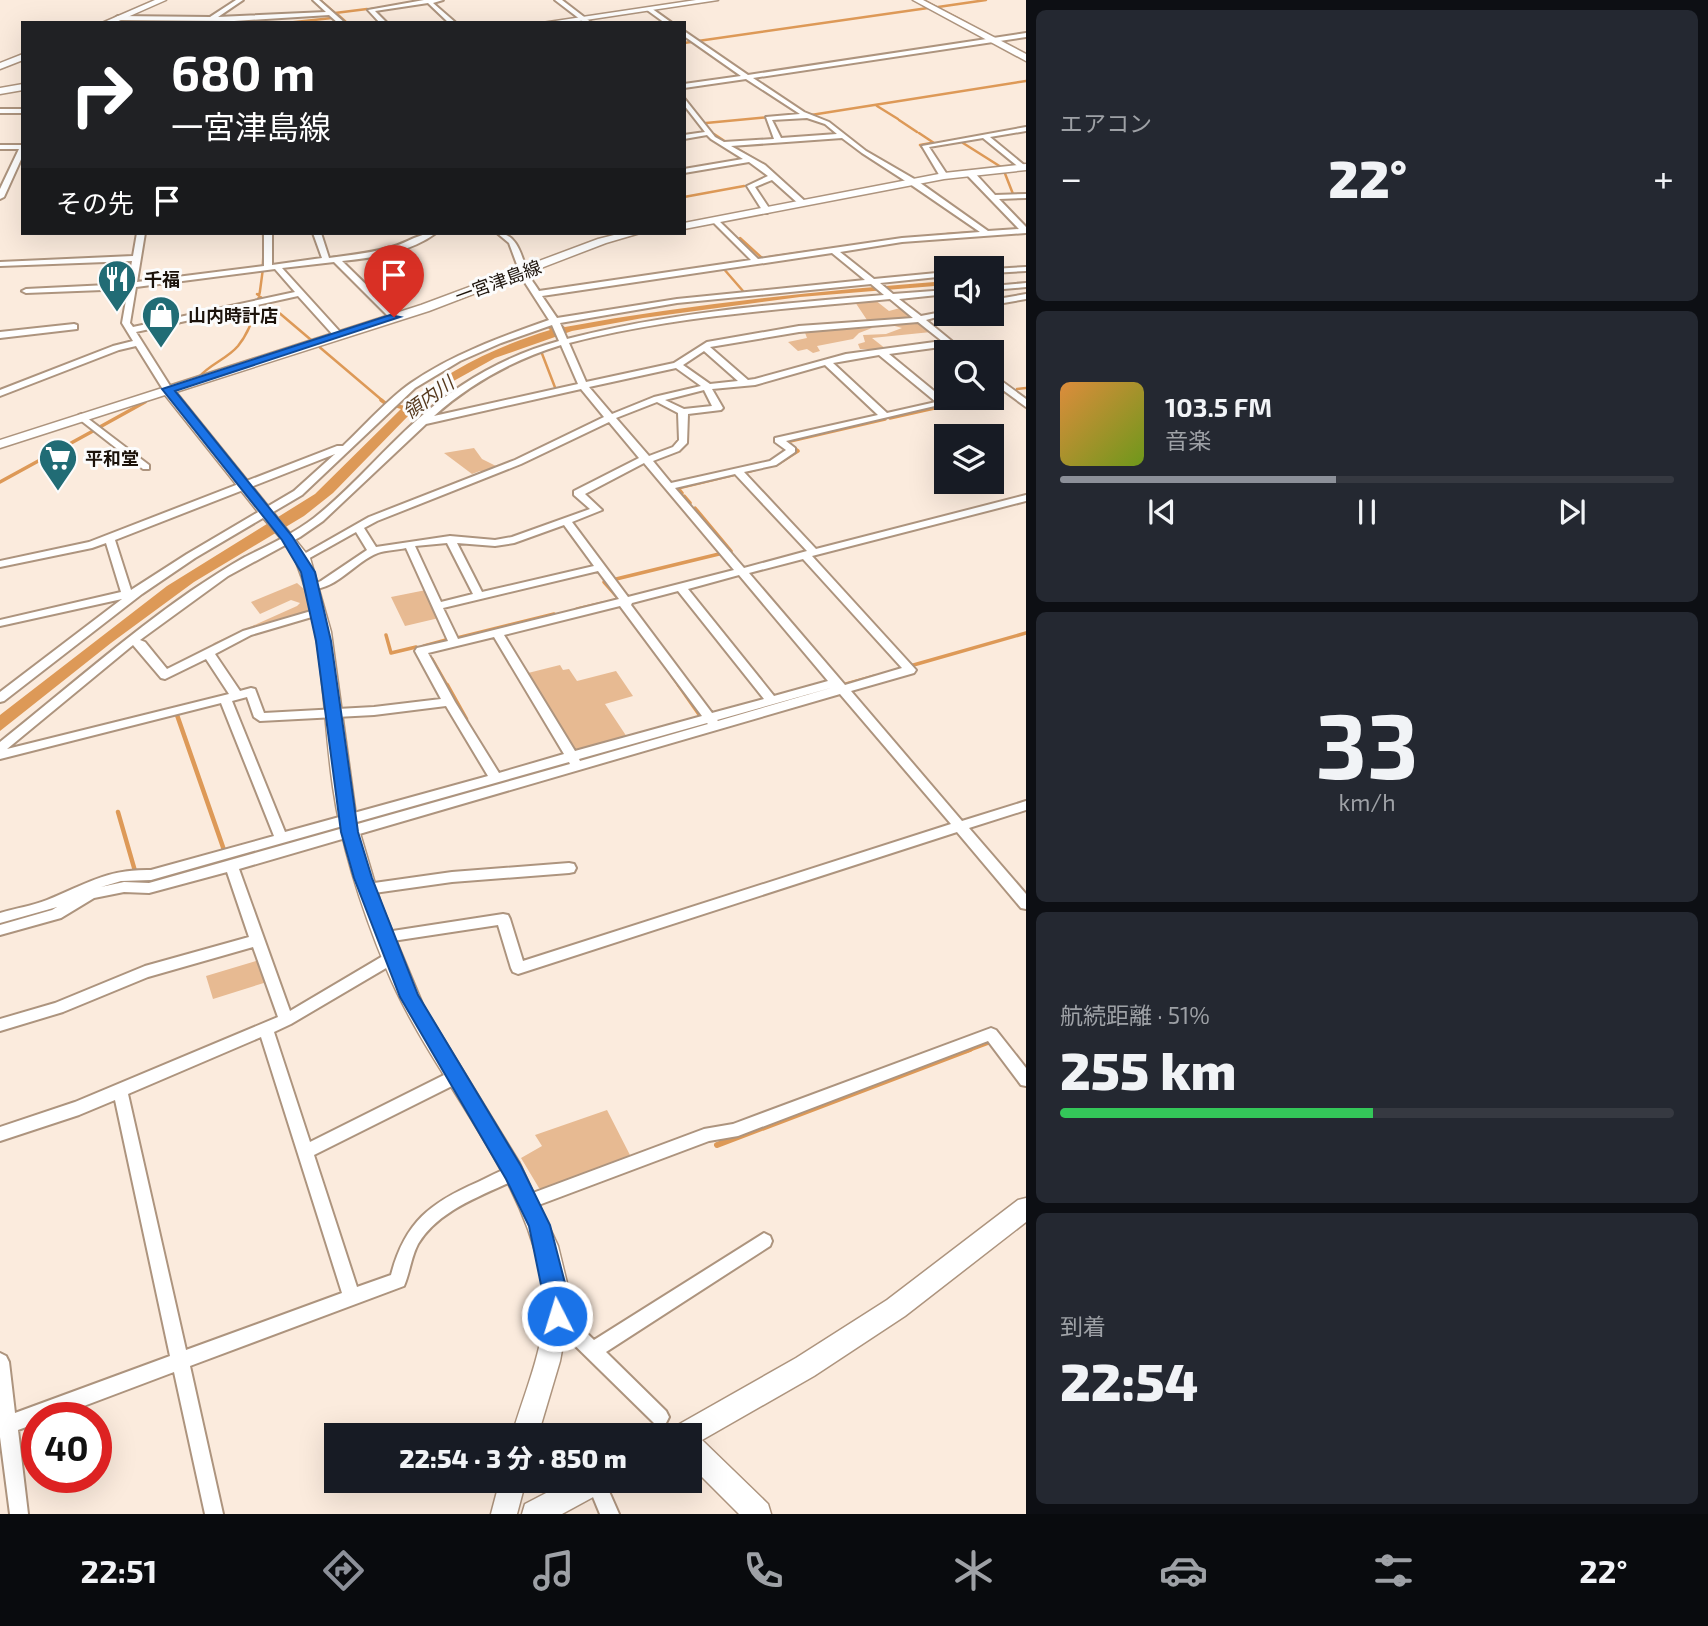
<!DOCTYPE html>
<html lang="ja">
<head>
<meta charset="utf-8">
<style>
  :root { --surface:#171b24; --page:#242831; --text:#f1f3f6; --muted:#9ea1a6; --line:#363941; --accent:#8c9099 }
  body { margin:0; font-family:"Exo 2","Noto Sans JP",sans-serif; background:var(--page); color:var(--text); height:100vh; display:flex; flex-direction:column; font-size:26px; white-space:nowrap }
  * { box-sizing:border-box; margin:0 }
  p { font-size:23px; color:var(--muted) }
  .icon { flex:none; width:38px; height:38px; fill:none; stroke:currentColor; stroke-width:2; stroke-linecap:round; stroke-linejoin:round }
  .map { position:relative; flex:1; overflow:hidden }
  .panel { display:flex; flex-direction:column; gap:10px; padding:10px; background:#0d0f14; width:682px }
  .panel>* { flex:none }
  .guide { position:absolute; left:21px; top:21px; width:665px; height:214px; border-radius:0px; box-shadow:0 7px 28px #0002; background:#202124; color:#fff; overflow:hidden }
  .fabs { position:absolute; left:934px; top:256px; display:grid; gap:14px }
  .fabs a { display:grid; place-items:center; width:70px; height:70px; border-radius:0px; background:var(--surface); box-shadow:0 7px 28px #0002; font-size:35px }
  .speed { position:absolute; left:21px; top:1402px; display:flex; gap:14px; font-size:35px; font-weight:700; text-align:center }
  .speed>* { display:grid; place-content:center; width:91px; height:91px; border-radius:50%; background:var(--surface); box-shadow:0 7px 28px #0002; line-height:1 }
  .speed .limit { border:10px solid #d22; background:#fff; color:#111 }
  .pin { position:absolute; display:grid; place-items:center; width:60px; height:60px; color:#fff; margin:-72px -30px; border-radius:50% 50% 50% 0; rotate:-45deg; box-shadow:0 0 7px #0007 }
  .pin .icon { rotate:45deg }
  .me { position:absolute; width:77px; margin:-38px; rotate:355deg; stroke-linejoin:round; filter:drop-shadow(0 0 5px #0008) }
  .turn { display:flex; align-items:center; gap:24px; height:147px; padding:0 35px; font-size:32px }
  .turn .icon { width:91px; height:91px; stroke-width:2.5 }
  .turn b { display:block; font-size:49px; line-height:60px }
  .then { display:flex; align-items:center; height:66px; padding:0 35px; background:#0003; gap:14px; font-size:26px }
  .big { font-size:52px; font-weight:800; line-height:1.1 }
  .panel .tile { flex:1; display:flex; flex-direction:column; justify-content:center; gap:10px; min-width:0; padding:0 24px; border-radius:10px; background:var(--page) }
  .panel .dial { align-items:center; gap:0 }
  .dial b { font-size:91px; line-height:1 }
  .song { display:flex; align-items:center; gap:21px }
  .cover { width:84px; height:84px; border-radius:10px; background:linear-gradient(135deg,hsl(30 70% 55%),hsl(80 70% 35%)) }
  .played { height:7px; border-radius:4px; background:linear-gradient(90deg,var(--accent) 45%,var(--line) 45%) }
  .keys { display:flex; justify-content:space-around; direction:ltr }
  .heat { display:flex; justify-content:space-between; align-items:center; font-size:38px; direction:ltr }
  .charge { height:10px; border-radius:5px; background:linear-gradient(90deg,#34c759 51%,var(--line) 0) }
  .trip { position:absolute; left:324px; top:1423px; width:378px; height:70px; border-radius:0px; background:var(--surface); box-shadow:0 7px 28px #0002; font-weight:800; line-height:70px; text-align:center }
  .menu { display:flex; height:112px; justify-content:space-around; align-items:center; background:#090b0e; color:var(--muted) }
  .menu .icon { width:49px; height:49px }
  .menu .on { color:var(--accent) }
  .menu b { font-size:32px; color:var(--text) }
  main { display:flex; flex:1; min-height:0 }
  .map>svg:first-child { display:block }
  .green { fill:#e7ba92 }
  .water { fill:#dd9957 }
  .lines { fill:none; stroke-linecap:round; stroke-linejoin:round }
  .stream-far3 { stroke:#dd9957; stroke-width:2.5 }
  .stream-far2 { stroke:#dd9957; stroke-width:3.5 }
  .stream-far1 { stroke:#dd9957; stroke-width:4.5 }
  .stream { stroke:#dd9957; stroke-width:6 }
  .street-casing { stroke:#ad947e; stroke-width:4 }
  .secondary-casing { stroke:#ad947e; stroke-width:3 }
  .street { fill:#fff; fill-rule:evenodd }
  .secondary { fill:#fff; fill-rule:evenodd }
  .route { fill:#1a73e8; stroke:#114b97; stroke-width:2 }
  .labels { text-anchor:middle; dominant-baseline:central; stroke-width:6; stroke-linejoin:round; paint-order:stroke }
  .far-poi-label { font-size:18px; font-weight:bold; fill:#1c130b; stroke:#fcfcfc; text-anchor:start }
  .far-street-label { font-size:18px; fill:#1c130b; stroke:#fcfcfc }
  .far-water-label { font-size:19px; font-style:italic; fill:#56391d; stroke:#fcfcfc }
</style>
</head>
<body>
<main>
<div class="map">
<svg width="1026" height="1514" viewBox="0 0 1026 1514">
  <rect width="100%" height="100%" fill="#fbebdd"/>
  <path class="green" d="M875,300L889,311L900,308L912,317L867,320L855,302Z
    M880,322H917L931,332L872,338L886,349H860L858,344L865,342L863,335L886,334L902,328Z
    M850,325L853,329L872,328L859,333L853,339L817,346L820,351L813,353L807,349L798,351L788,342L807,338L804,330Z
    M474,448L482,459L500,468L484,474L480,471L472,474L444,453Z
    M297,583L305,590L310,611L209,649L214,643L297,606L300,603L291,600L260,614L251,602Z
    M426,590L439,618L405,626L391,597Z
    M560,665L563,670L569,669L577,681L616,671L633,696L605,704L627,737L573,753L524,674Z
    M259,960L267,982L213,999L206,976Z
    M607,1110L632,1159L546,1191L539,1188L521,1158L542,1146L535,1135Z"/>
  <path class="water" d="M947,281V285L800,297L643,318L572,331L495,358L441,388L410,414L333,493L304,516L194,582L111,643L0,731V715L167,586L315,494L401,409L394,407L397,404L405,406C447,370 497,346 550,330L547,327L559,324L565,327C692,304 818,291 947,281Z"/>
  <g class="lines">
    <path class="stream-far3" d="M320,0L335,13
      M923,0L967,23
      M938,7L986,0
      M371,9L393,6
      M335,13L367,9
      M337,14L347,23
      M286,23L332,18
      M684,43L928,8
      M877,106L898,119
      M811,115L1026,81
      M899,120L917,132
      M706,123L770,117
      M919,133L934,143
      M714,134L726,142
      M963,141L983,138
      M963,143L1001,167
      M731,145L753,158
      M926,152L920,145L931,143
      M1004,171L1013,194H1025
      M684,197L744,186
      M947,234L978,232
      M740,238L762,258
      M817,250L938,235
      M769,257L811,251
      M723,268L743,291
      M257,294L383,401
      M541,351L556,390
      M199,377C210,364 227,359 238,346C261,317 265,268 263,233
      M1017,389L1026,388
      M992,395L1005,392
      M962,401L981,397"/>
    <path class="stream-far2" d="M381,400L385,403
      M890,418L970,400
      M98,428L145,402
      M779,463L798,451L786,442L885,419
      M743,473L764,467
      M0,482L93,431
      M682,493L678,488L736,474
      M684,496L690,503
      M695,508L731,551
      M612,580L719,554
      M604,582L619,599L615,600
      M577,609L603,603
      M386,635L391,653L416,647
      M457,638L554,614
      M424,646L446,640
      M432,659L448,687
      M910,666L1026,633
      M672,676L680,687
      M846,684L875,676"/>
    <path class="stream-far1" d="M447,685L466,719
      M679,685L702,718
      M177,715L224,850
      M716,721L753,711
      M578,761L709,723
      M118,812L135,871
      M358,823L571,762
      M224,860L338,829
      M112,883L150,881L217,862
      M0,923L56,907
      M966,1051L990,1042"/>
    <path class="stream" d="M717,1145L970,1049"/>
    <g class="street-casing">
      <path id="street" d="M236,0H243L218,17L326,12L313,0H319L345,23H338L329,15L234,21L118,20L115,18L118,16L210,17Z
        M424,0H443L433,3L456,23H449L428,3L375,11L387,23H380L368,10Z
        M555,0H562L592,23H585Z
        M647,8H651L672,23H665L647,10Z
        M684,31L748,75L1026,33V37L753,78L804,112L829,122L866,151L916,180L988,231L1019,229L967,175V171H973L995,195L1026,194V198L999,199L1026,227V233L902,242L840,252L874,279L947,272V276L880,283L893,294L947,290V294L899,299L921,316L947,311V313H951L926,320L965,352H955L948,346L889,354L945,400L973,397L786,441L795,448V452L776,465L744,472L816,549L1026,495V501L812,556L916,670L914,673L851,691L962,821L1026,801V810L969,828L1026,894V909L1021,908L957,832L518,974L513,972L511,968L498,925L386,942L381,941L379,937L381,933L386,932L503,914L508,915L510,919L523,961L951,824L840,694L239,869L290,1011L388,953L393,951L398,953L400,957L398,961L291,1024L274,1032L310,1142L450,1072L455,1071L460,1072L463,1077L460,1082L314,1155L357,1287L391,1275C405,1222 430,1203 478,1182C489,1177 501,1170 513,1166L519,1168L521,1173L519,1178C484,1195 439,1209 418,1244C411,1257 410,1272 404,1286L190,1366L223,1514H205L174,1372L52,1418H37V1423L18,1430L28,1514H10L0,1437V1353L6,1356L9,1362L15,1413L170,1356L115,1100L79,1115L0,1141V1127L75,1102L278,1017L253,947L148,977L63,1012L0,1031V1019L55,1003L145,966L249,937L227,872L149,893L124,892L94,898L61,918L0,935V925L52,910L57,907L0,923V913C16,908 32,906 47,900C87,884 106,869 151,870L274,836L221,703L0,759V742C64,691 125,637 191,591C209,579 227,567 245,557C269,545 293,534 314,518C351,489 383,450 417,420C458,383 505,356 559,341L552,325L501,343L460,361L415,388L302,495L195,558L142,594L4,701L0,702V692L122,599L0,626V620L121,592L106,543L92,548L0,567V561L89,542L337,446H343C363,427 389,398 411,383C453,354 501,337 549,320L522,278L509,243L497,233C519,233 522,260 529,276C532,281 536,286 539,291L751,260L714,223V219H717L758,259L902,238L980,232L910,184L862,153L842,138L731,146L765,165L807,203L800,205L772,180L755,187L771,211L767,213H764L747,186L768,176L749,162L684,173V169L743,159L711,139L707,135L684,139V135L705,132L684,105V98L715,137L724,142L774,139L766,117L800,114L746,79L684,88V84L741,76L684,36ZM807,118L825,124L837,134L781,138L772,120ZM832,253L865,280L677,299L557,318L542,296ZM871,284L884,295C778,304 670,312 567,339L560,323L677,303ZM890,299L913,318L799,326L707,342L674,363L586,382L569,343C673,316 783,309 890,299ZM918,322L942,341L846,354L755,379L748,380L710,347L799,332ZM561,345L578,384L434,416C471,383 513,360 561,345ZM704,351L738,381L710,384L683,365ZM879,355L936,402L887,413L833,363ZM825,365L878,415L775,438V442L786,450L770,461L671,483L653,461L679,451L687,443L688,414L721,410L723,408L712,389L755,385ZM676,368L701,386L654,397L612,414L589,387ZM581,389L604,417L515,460L369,517L297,558L298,560H306L356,532L367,550L321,581L307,587L308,589C335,592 354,562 378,553C386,550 397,550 406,548L448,641L417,648L415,651L441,699L374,707L264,713L255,689L251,688L240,691L215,654L251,635L322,614L323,612L318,609L243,631L167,669L145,642L140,640L228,576L300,537L323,521L426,424ZM704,390L712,406L684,409L665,400ZM657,402L678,413L679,440L673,447L649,456L616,418ZM609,422L639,458L574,491V495L590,509L512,537L495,540L450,536L376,547L364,528L377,521L521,464ZM335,454L294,491L187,554L131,590L115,540ZM644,463L734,570L628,597L572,522L602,510L585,494ZM735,474L807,551L744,568L675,488ZM564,525L594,566L482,592L457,543L495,546L514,543ZM447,543L473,594L441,602L415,546ZM803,559L902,668L845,685L749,573ZM598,571L619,599L458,639L443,608ZM739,575L828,681L774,696L688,589ZM678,591L764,699L712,713L631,605L632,603ZM620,606L702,716L575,751L504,635ZM494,637L564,754L499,773L455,702L428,653ZM133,645L161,678L165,679L206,659L229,694L7,749ZM834,687L718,721L717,720ZM247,697L254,717L260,721L374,715L446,706L488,776L285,832L232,701ZM707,723L708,724L580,761L579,759ZM569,762L570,764L149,883L124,882L101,887L121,881L151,880ZM261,1037L342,1293L186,1350L128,1094Z
        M0,109H23V113H0Z
        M1026,127V131L990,137L1024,165V169H1021L983,138L929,147L948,176L944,178H941L922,146Z
        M0,145H23V155L4,197L0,199V189L19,149H0Z
        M137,233H145L137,282L264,266V233H272V265L322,258L313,233H321L329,258C351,255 373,253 395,246C408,242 422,232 436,233C411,252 373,258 342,261L397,315V319H391L334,262L282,268L341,333V337H335L298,296L136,332L172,389L170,391H164L136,346L119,350L0,396V390L113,346L133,341L122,323L128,289L26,293L22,291L26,289L128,284L132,261L0,266V262L133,256ZM275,269L295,292L133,327L130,323L136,287Z
        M1026,267V271L992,273V269Z
        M1026,283V287L992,290V286Z
        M1026,294V299L992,305V300Z
        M74,324L77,325V329L0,338V332Z
        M992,374L1026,399V407L992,382Z
        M82,414L149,465V469H143L79,419V415Z
        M569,863L574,864L576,868L574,872L569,873L452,882L367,894L362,893L360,889L362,885L367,884L452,872Z
        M991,1028L996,1030L1026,1068V1086L1021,1085L988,1041L738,1136L709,1141L528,1209L522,1207L520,1202L522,1197L704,1129L733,1124Z
        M764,1233L770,1236L772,1241L770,1246L606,1352L666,1411L669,1417L666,1423L660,1426L654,1423L551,1322L548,1316L551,1310L557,1308L563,1310L594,1340Z
        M586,1480H604L619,1514H600Z"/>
    </g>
    <g class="secondary-casing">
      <path id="secondary" d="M155,0H166L114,23H102Z
        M696,0H718L566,23H542Z
        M913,0H923L1026,54V61Z
        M23,54V60L0,69V63Z
        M23,84V90L0,94V88Z
        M1026,164V170L944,179L684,229V223L944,173Z
        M622,233H640L606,243L429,311L176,392L310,558L331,632L357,823L381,904L424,1007L519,1162L558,1246L567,1283L568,1317L560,1361L538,1435H512C526,1386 553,1331 542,1279C520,1164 430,1075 386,968C362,910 342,850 333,787C322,713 325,633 296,562C289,544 270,527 258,512C227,473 196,434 165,395L0,448V440L421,305L598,239Z
        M1026,1198V1222L905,1316L814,1376L702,1440L768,1504L771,1514H739L690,1465V1435H672L676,1426L796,1358L887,1300L1018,1200Z
        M500,1480H526L517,1514H491Z
        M571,1480H612L608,1489L562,1514H522L525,1504Z"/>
    </g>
    <use href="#street" class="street"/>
    <use href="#secondary" class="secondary"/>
  </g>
  <path class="route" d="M390,315L400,317L175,391L292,536L315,572L331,641L358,832L372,878L418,995L521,1166L550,1225L566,1287L568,1316L565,1324L557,1327L549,1324L529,1226L506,1179L400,997L354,878L341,832L316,641L301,572L282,540L162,389Z"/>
  <defs>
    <g id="restaurant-pin" transform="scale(2.0125)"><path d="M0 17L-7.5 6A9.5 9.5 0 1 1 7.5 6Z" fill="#216c75" stroke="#fcfcfc"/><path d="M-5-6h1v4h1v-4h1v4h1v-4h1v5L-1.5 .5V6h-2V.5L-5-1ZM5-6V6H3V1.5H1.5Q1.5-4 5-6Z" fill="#fff"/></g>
    <g id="shop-pin" transform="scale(2.0125)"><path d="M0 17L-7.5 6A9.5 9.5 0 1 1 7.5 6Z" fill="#216c75" stroke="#fcfcfc"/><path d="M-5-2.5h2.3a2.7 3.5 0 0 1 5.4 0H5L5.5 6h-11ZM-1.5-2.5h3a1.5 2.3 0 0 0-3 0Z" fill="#fff"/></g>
    <g id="supermarket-pin" transform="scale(2.0125)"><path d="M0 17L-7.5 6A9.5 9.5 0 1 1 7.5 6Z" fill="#216c75" stroke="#fcfcfc"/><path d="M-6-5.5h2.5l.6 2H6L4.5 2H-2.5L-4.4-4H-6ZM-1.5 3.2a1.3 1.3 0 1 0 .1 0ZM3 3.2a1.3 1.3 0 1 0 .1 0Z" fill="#fff"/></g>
  </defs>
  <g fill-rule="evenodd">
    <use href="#restaurant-pin" x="117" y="279"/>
    <use href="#shop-pin" x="161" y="315"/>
    <use href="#supermarket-pin" x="58" y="458"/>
  </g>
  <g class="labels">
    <g class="far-poi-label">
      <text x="144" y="279">千福</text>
      <text x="188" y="315">山内時計店</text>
      <text x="85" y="458">平和堂</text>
    </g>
    <g class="far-street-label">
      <text transform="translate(498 281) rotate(-20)">一宮津島線</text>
    </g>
    <g class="far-water-label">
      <text transform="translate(428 397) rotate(-36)">領内川</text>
    </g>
  </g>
</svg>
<div class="fabs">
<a><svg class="icon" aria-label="sound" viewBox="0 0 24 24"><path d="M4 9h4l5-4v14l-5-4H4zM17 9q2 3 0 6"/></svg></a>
<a><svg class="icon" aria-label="search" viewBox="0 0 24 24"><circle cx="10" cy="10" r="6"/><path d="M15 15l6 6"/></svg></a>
<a><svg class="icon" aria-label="layers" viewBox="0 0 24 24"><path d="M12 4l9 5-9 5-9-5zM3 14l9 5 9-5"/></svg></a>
</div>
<div class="speed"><div class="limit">40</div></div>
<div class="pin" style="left:394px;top:317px;background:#d93025"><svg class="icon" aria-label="arrive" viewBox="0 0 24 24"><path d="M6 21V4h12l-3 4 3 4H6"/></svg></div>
<svg class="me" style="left:557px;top:1316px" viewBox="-20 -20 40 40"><circle r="17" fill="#1a73e8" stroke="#fff" stroke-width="3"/><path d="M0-11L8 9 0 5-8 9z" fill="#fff"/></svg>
<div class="trip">22:54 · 3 分 · 850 m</div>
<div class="guide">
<div class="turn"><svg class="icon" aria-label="right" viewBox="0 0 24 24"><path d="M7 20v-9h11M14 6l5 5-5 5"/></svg><div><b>680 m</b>一宮津島線</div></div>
<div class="then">その先<svg class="icon" aria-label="arrive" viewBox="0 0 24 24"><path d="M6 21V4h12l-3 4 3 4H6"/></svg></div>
</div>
</div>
<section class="panel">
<div class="tile"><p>エアコン</p>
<div class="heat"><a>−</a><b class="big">22°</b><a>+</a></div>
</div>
<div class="tile">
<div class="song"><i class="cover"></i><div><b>103.5 FM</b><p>音楽</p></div></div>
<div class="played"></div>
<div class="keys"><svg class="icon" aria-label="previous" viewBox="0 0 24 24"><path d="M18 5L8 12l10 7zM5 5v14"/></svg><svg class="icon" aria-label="pause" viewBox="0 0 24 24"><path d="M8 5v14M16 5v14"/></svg><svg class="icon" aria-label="next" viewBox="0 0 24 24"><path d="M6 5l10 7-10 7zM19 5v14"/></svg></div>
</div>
<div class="tile dial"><b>33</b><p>km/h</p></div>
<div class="tile"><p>航続距離 · 51%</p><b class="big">255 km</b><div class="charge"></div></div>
<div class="tile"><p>到着</p><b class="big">22:54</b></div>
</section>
</main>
<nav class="menu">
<b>22:51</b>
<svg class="icon on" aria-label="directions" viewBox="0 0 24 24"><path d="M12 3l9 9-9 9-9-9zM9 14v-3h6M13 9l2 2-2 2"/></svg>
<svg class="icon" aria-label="music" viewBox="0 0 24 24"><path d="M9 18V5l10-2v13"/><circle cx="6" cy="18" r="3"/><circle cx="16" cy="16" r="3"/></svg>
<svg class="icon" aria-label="phone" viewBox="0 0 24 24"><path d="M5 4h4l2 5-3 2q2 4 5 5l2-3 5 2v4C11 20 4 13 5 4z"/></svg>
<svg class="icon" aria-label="climate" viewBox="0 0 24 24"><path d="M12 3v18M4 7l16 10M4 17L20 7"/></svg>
<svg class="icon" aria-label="car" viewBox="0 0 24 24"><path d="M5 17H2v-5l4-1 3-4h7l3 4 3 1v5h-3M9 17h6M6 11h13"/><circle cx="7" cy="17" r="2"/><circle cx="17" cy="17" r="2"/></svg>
<svg class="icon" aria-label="filters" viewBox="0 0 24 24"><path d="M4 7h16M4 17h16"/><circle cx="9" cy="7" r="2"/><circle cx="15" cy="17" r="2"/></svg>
<b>22°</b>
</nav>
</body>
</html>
